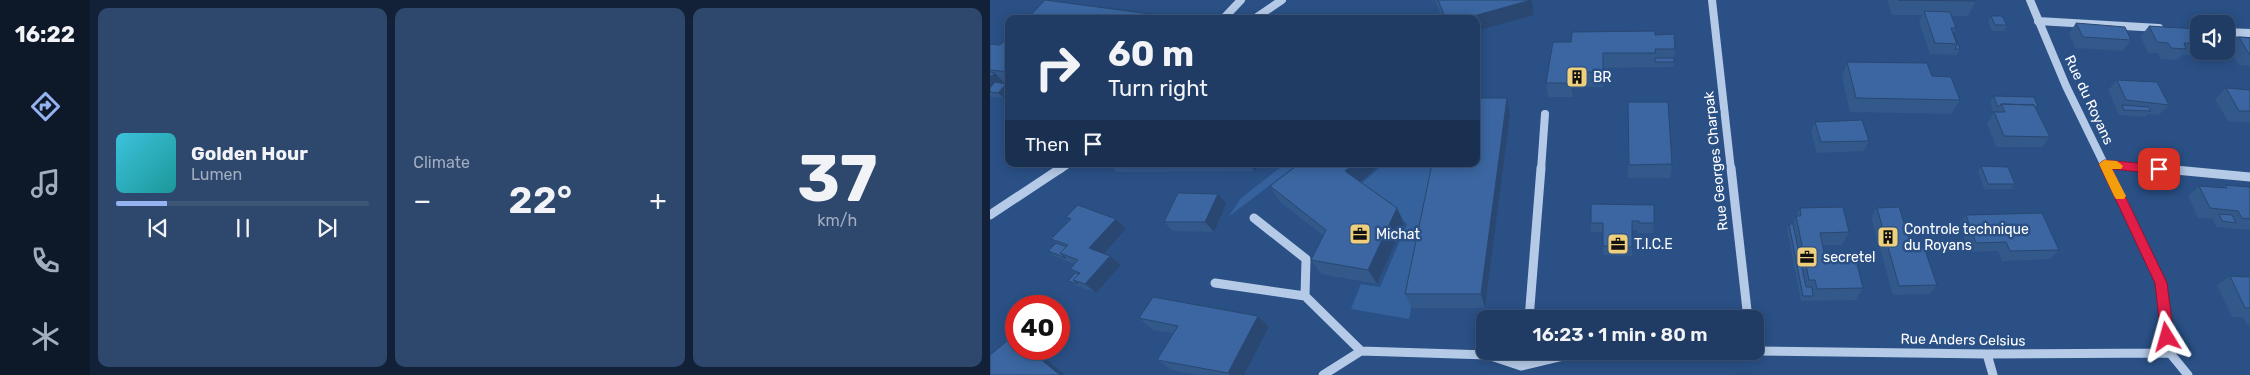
<!DOCTYPE html>
<html lang="en">
<head>
<meta charset="utf-8">
<style>
  :root { --surface:#203c64; --page:#2d476d; --text:#f1f3f6; --muted:#a2adbf; --line:#3d5678; --accent:#95b2f1 }
  body { margin:0; font-family:Rubik,sans-serif; background:var(--page); color:var(--text); height:100vh; display:flex; flex-direction:column; font-size:19px; white-space:nowrap }
  * { box-sizing:border-box; margin:0 }
  p { font-size:16px; color:var(--muted) }
  .icon { flex:none; width:28px; height:28px; fill:none; stroke:currentColor; stroke-width:2; stroke-linecap:round; stroke-linejoin:round }
  .map { position:relative; flex:1; overflow:hidden }
  .details { display:flex; flex-direction:column; gap:8px; padding:8px; background:#122137; width:900px }
  .details>* { flex:none }
  .banner { position:absolute; left:15px; top:15px; width:475px; height:152px; border-radius:10px; box-shadow:0 2px 12px #0003,0 0 0 1px var(--line); background:#203c64; color:var(--text); overflow:hidden }
  .buttons { position:absolute; left:1200px; top:15px; display:grid; gap:10px }
  .buttons a { display:grid; place-items:center; width:45px; height:45px; border-radius:10px; background:var(--surface); box-shadow:0 2px 12px #0003,0 0 0 1px var(--line); font-size:25px }
  .speed { position:absolute; left:15px; top:295px; display:flex; gap:10px; font-size:25px; font-weight:700; text-align:center }
  .speed>* { display:grid; place-content:center; width:65px; height:65px; border-radius:50%; background:var(--surface); box-shadow:0 2px 12px #0003,0 0 0 1px var(--line); line-height:1 }
  .speed .limit { border:8px solid #d22; background:#fff; color:#111 }
  .pin { position:absolute; display:grid; place-items:center; width:42px; height:42px; color:#fff; margin:-21px; border-radius:10px; box-shadow:0 2px 8px #0006 }
  .me { position:absolute; width:55px; margin:-28px; rotate:352deg; stroke-linejoin:round; filter:drop-shadow(0 0 4px #0008) }
  .turn { display:flex; align-items:center; gap:18px; height:105px; padding:0 20px; font-size:22px }
  .turn .icon { width:65px; height:65px; stroke-width:2.5 }
  .turn b { display:block; font-size:35px; line-height:42px }
  .then { display:flex; align-items:center; height:48px; padding:0 20px; background:#0003; gap:10px; font-size:19px }
  .big { font-size:38px; font-weight:600; line-height:1.1 }
  .details .tile { flex:1; display:flex; flex-direction:column; justify-content:center; gap:8px; min-width:0; padding:0 18px; border-radius:10px; background:var(--page) }
  .details .dial { align-items:center; gap:0 }
  .dial b { font-size:65px; line-height:1 }
  .song { display:flex; align-items:center; gap:15px }
  .cover { width:60px; height:60px; border-radius:8px; background:linear-gradient(135deg,hsl(190 70% 55%),hsl(180 70% 35%)) }
  .played { height:5px; border-radius:2px; background:linear-gradient(90deg,var(--accent) 20%,var(--line) 20%) }
  .keys { display:flex; justify-content:space-around; direction:ltr }
  .heat { display:flex; justify-content:space-between; align-items:center; font-size:28px; direction:ltr }
  .details .tiles { flex:1; display:grid; gap:8px; grid-template-columns:repeat(3,1fr) }
  .trip { position:absolute; left:486px; top:310px; width:288px; height:50px; border-radius:10px; background:var(--surface); box-shadow:0 2px 12px #0003,0 0 0 1px var(--line); font-weight:600; line-height:50px; text-align:center }
  main { display:flex; flex:1; min-height:0 }
  .tabs { display:flex; flex-direction:column; width:90px; justify-content:space-around; align-items:center; background:#0d1828; color:var(--muted) }
  .tabs .icon { width:35px; height:35px }
  .tabs .on { color:var(--accent) }
  .tabs b { font-size:22px; color:var(--text) }
  .map>svg:first-child { display:block }
  .green { fill:#35619c }
  .lines { fill:none; stroke-linecap:round; stroke-linejoin:round }
  .minor-far1 { stroke:#b5cae7; stroke-width:8 }
  .minor { stroke:#b5cae7; stroke-width:9 }
  .wall { fill:#33588a }
  .shaded-wall { fill:#294771 }
  .building { fill:#3b66a1; stroke:#294771 }
  .route { fill:#e11d48; stroke:#92132f }
  .slow { fill:#f59e0b }
  .labels { text-anchor:middle; dominant-baseline:central; stroke-width:5; stroke-linejoin:round; paint-order:stroke }
  .poi-label { font-size:14px; fill:#fff; stroke:#2a5085; text-anchor:start }
  .street-label { font-size:14px; fill:#fff; stroke:#2a5085 }
</style>
</head>
<body>
<main>
<nav class="tabs">
<b>16:22</b>
<svg class="icon on" aria-label="directions" viewBox="0 0 24 24"><path d="M12 3l9 9-9 9-9-9zM9 14v-3h6M13 9l2 2-2 2"/></svg>
<svg class="icon" aria-label="music" viewBox="0 0 24 24"><path d="M9 18V5l10-2v13"/><circle cx="6" cy="18" r="3"/><circle cx="16" cy="16" r="3"/></svg>
<svg class="icon" aria-label="phone" viewBox="0 0 24 24"><path d="M5 4h4l2 5-3 2q2 4 5 5l2-3 5 2v4C11 20 4 13 5 4z"/></svg>
<svg class="icon" aria-label="climate" viewBox="0 0 24 24"><path d="M12 3v18M4 7l16 10M4 17L20 7"/></svg>
</nav>
<section class="details">
<div class="tiles">
<div class="tile">
<div class="song"><i class="cover"></i><div><b>Golden Hour</b><p>Lumen</p></div></div>
<div class="played"></div>
<div class="keys"><svg class="icon" aria-label="previous" viewBox="0 0 24 24"><path d="M18 5L8 12l10 7zM5 5v14"/></svg><svg class="icon" aria-label="pause" viewBox="0 0 24 24"><path d="M8 5v14M16 5v14"/></svg><svg class="icon" aria-label="next" viewBox="0 0 24 24"><path d="M6 5l10 7-10 7zM19 5v14"/></svg></div>
</div>
<div class="tile"><p>Climate</p>
<div class="heat"><a>−</a><b class="big">22°</b><a>+</a></div>
</div>
<div class="tile dial"><b>37</b><p>km/h</p></div>
</div>
</section>
<div class="map">
<svg width="1260" height="375" viewBox="0 0 1260 375">
  <rect width="100%" height="100%" fill="#2a5085"/>
  <path class="green" d="M295,164H308L238,217L251,198Z
    M394,164H451L419,319L361,309L371,284L390,287L417,224L367,187Z"/>
  <g class="lines">
    <path class="minor-far1" d="M722,0L741,170
      M1040,0L1076,86L1117,170
      M233,19L251,0
      M264,19L292,0
      M1048,21L1169,28
      M1236,32L1260,33
      M1114,164L1178,170
      M69,170L78,164
      M551,170L555,114"/>
    <path class="minor" d="M741,168L758,319
      M1117,168L1171,283L1180,353L1198,375
      M1164,168L1260,177
      M0,215L71,168
      M264,218L316,259L315,296
      M225,283L315,296L371,351
      M539,319L551,168
      M765,351L997,354L1180,353
      M997,354L1003,375
      M531,366L577,355L742,351
      M333,375L371,351L498,355L531,366"/>
  </g>
  <path class="wall" d="M445,0H542L544,15L486,31V19H453Z
    M897,0H986V1L978,16H962L966,28L964,33L970,49L967,55L940,54L929,22L932,15H902Z
    M1001,16L1017,25L1014,31H1002L998,22Z
    M1086,23L1141,40L1133,51L1085,48L1079,33Z
    M1159,26L1209,32V51H1210L1206,55H1192L1187,60L1171,59L1168,53H1158L1150,37Z
    M665,35L685,49L684,67L613,68V87H584L583,97H558L556,83L581,42Z
    M19,37V85L16,84L14,98L0,97V44L10,45Z
    M1249,37L1260,38V66L1249,65L1238,48Z
    M857,62L970,100L961,114L860,112L852,77Z
    M1127,80L1179,105L1169,115L1158,114L1155,117L1129,115L1118,90Z
    M1236,88L1260,90V123L1238,121L1225,99Z
    M1004,96L1048,107L1046,109L1060,137L1052,147H1006L997,123L1004,112L1006,111H1003L1000,102Z
    M517,98L520,115L495,308H422L415,294Z
    M638,116L682,164L680,178H638Z
    M825,122L879,141L874,151L827,153L821,132Z
    M119,164H273L264,171L127,172Z
    M391,164L370,181L407,208L414,223L387,284L331,274L321,260L334,236L290,202L280,186Z
    M991,166L1025,184L1021,189H994L988,172Z
    M1235,185L1260,187V230L1226,227L1223,219L1208,218L1198,196L1209,186L1232,188Z
    M228,194L236,204L224,232L183,231L174,222Z
    M601,204L664,223L663,233H648V230H642V256L613,255V232H601Z
    M810,208L859,232L852,245H833L835,257L873,288L866,300L811,301L797,229L799,224H803Z
    M887,208L922,247L947,285L940,294L903,295L881,217Z
    M976,215L1069,250L1060,259L1012,261L1008,251L979,252L969,224Z
    M76,217L126,219L136,229L114,254L120,256L131,265L106,293L85,285L78,281L85,273L80,269L85,264L64,256L58,251L66,243L61,239L80,219Z
    M1240,276L1260,277V325H1257L1253,317H1242L1227,285Z
    M268,316L279,327L254,375H207L182,370L167,360L183,333L163,330L149,318Z"/>
  <path class="shaded-wall" d="M542,0L544,15L486,31V19H473Z
    M583,72L584,87L583,97L582,83Z
    M5,73L15,84L0,92V77Z
    M16,84L19,87V92L14,98L8,93Z
    M517,98L520,115L495,308L491,294Z
    M259,164H273L264,171Z
    M364,164H391L364,187L355,171Z
    M228,194L236,204L224,232L215,222Z
    M407,208L414,223L387,284L378,270Z
    M126,219L136,229L110,258L99,248Z
    M120,256L131,265L106,293L95,284Z
    M268,316L279,327L254,375H241L238,373Z
    M38,349H44L75,375H70Z"/>
  <path class="building" d="M55,0L190,18L189,19H37Z
    M448,0H541L473,19H456Z
    M908,0H986V1Z
    M934,11L960,12L966,28H961L967,44L945,43Z
    M1001,16H1012L1017,25H1005Z
    M1086,23L1135,27L1141,40L1093,37Z
    M1159,26L1207,29L1209,32V44L1194,43L1196,49L1181,48L1178,43L1167,42Z
    M665,31V35L684,34L685,49H665L666,53H613V72H583L582,83H556L563,42H581L582,32Z
    M963,33H964L970,49H965L967,44Z
    M19,37V72L0,70V44L10,45Z
    M1249,37L1260,38V54H1259Z
    M665,58H684V62H665Z
    M857,62L937,63L942,76L961,77L970,100L866,98Z
    M0,72L5,73L0,77Z
    M1127,80L1167,82L1179,105L1136,100Z
    M5,82L16,84L8,93L0,92V88Z
    M1236,88L1260,90V111H1249Z
    M1004,96L1044,97L1048,107H1045L1044,105L1011,104L1010,106H1007Z
    M486,98H517L491,294H415L442,164H486Z
    M638,102H678L682,164L639,165Z
    M1011,104L1044,105L1060,137L1014,136L1004,112H1015Z
    M1132,105L1158,107L1161,111L1134,110Z
    M872,120L879,141L831,142L825,122Z
    M309,164H364L355,171L407,208L378,270L321,260L336,230L280,186Z
    M991,166L1018,167L1025,184H998Z
    M1235,185L1260,187V219L1252,218L1248,211L1220,208L1209,186L1237,188Z
    M188,193L228,194L215,222H174Z
    M601,204L664,205V223H649V221H642V247L613,246V223H601Z
    M88,205L126,219L99,248L120,256L95,284L83,280L90,273L80,269L88,260L70,253L78,245L61,239L81,219L76,217Z
    M853,207L859,232L830,233L835,257L865,256L873,288L827,289L825,280H819L806,216H811L810,208Z
    M909,207L922,247H934L947,285L909,286L887,208Z
    M1052,213L1069,250L1020,251L1016,242L986,243L976,215Z
    M1229,214L1242,215L1246,223L1232,221Z
    M799,224H803L816,287H822L823,296H813Z
    M66,243L76,247L70,253L76,258L58,251Z
    M85,273L89,274L83,280L88,284L78,281Z
    M1240,276L1260,277V308H1255Z
    M163,297L268,316L238,373L167,360L188,326L149,318Z
    M23,336L26,339V349H38L70,375H0V355Z
    M746,374H762V375H746Z"/>
  <path class="route" d="M1114,160L1169,165L1174,169L1169,174L1122,169L1177,283L1184,337L1182,341L1177,343L1173,341L1171,337L1165,283L1109,164Z"/>
  <path class="slow" d="M1114,160L1127,161L1133,166L1131,169H1122L1136,196L1134,199H1126L1124,196L1109,164Z"/>
  <defs>
    <g id="building-square" transform="scale(1.125)"><rect x="-9" y="-9" width="18" height="18" rx="4" fill="#eecf7c" stroke="#2a5085"/><path d="M-4-6H4V6H1V3H-1V6H-4ZM-2.5-4.3h1.7v1.8h-1.7ZM.8-4.3h1.7v1.8H.8ZM-2.5-1h1.7V.8h-1.7ZM.8-1h1.7V.8H.8Z" fill="#111"/></g>
    <g id="office-square" transform="scale(1.125)"><rect x="-9" y="-9" width="18" height="18" rx="4" fill="#eecf7c" stroke="#2a5085"/><path d="M-6-3h4V-5.5h4V-3h4V5H-6ZM-1-4.5V-3h2v-1.5ZM-6 0V1H6V0Z" fill="#111"/></g>
  </defs>
  <g fill-rule="evenodd">
    <use href="#building-square" x="587" y="77"/>
    <use href="#office-square" x="370" y="234"/>
    <use href="#building-square" x="898" y="237"/>
    <use href="#office-square" x="628" y="244"/>
    <use href="#office-square" x="817" y="257"/>
  </g>
  <g class="labels">
    <g class="poi-label">
      <text x="603" y="77">BR</text>
      <text x="914" y="229">Controle technique<tspan x="914" dy="16">du Royans</tspan></text>
      <text x="386" y="234">Michat</text>
      <text x="644" y="244">T.I.C.E</text>
      <text x="833" y="257">secretel</text>
    </g>
    <g class="street-label">
      <text transform="translate(1099 100) rotate(65)">Rue du Royans</text>
      <text transform="translate(726 161) rotate(-96)">Rue Georges Charpak</text>
      <text transform="translate(973 340) rotate(1)">Rue Anders Celsius</text>
    </g>
  </g>
</svg>
<div class="buttons">
<a><svg class="icon" aria-label="sound" viewBox="0 0 24 24"><path d="M4 9h4l5-4v14l-5-4H4zM17 9q2 3 0 6"/></svg></a>
</div>
<div class="speed"><div class="limit">40</div></div>
<div class="pin" style="left:1169px;top:169px;background:#d93025"><svg class="icon" aria-label="arrive" viewBox="0 0 24 24"><path d="M6 21V4h12l-3 4 3 4H6"/></svg></div>
<svg class="me" style="left:1177px;top:337px" viewBox="-20 -20 40 40"><path d="M0-17L14 15 0 8-14 15z" fill="#e11d48" stroke="#fff" stroke-width="4"/></svg>
<div class="trip">16:23 · 1 min · 80 m</div>
<div class="banner">
<div class="turn"><svg class="icon" aria-label="right" viewBox="0 0 24 24"><path d="M7 20v-9h11M14 6l5 5-5 5"/></svg><div><b>60 m</b>Turn right</div></div>
<div class="then">Then<svg class="icon" aria-label="arrive" viewBox="0 0 24 24"><path d="M6 21V4h12l-3 4 3 4H6"/></svg></div>
</div>
</div>
</main>
</body>
</html>
